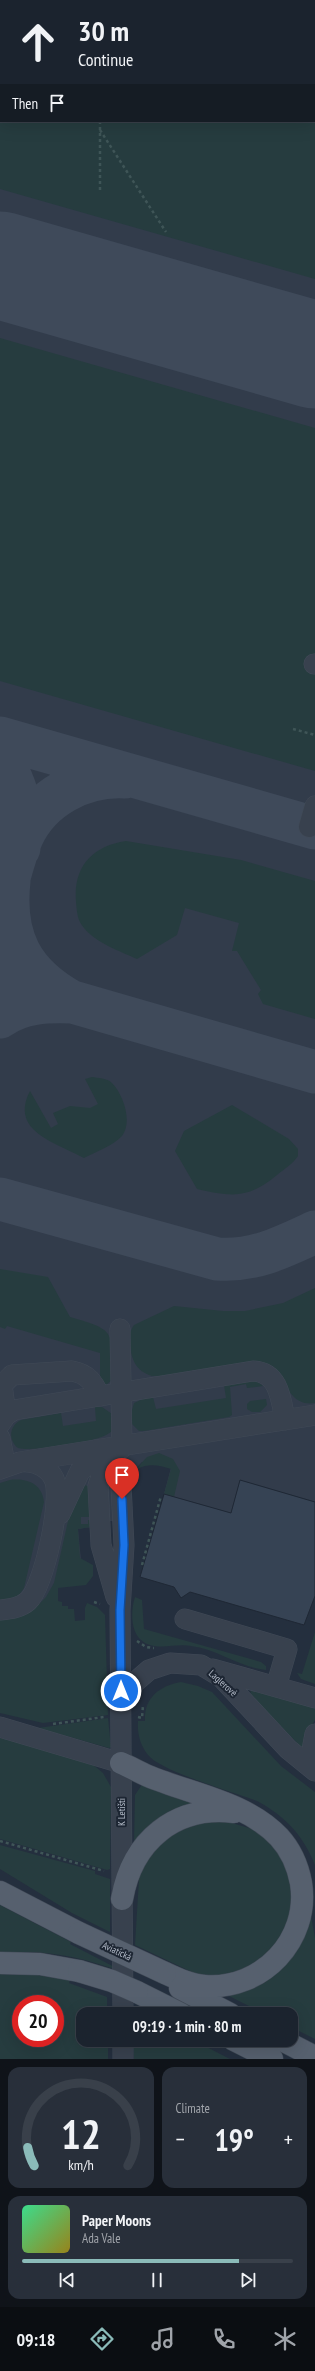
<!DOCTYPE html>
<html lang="en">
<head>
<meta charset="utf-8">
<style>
  :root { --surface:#1b232e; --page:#282f3a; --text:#f1f3f6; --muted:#a0a4aa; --line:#39404a; --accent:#8bbbb9 }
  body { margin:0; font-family:"PT Sans Narrow",sans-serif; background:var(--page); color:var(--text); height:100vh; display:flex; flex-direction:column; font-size:15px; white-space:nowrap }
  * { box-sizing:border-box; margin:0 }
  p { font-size:13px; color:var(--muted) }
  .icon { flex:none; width:22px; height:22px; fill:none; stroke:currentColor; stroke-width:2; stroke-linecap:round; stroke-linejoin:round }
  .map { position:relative; height:2059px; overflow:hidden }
  .details { display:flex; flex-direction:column; gap:8px; padding:8px; background:#0f1319; flex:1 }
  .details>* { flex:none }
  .hud { position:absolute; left:0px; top:0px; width:315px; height:122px; box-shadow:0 4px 16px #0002,0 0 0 1px var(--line); background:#1b232e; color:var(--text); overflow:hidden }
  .speed { position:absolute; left:12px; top:1995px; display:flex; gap:8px; font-size:20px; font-weight:700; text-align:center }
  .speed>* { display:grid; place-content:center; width:52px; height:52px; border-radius:50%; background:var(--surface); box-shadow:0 4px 16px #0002,0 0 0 1px var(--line); line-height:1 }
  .speed .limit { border:6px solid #d22; background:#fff; color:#111 }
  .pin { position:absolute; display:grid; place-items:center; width:34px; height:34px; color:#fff; margin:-41px -17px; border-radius:50% 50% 50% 0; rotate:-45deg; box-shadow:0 0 4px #0007 }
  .pin .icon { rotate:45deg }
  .me { position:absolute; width:44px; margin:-22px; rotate:0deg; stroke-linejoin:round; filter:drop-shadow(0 0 3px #0008) }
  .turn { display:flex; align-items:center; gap:14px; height:84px; padding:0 12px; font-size:18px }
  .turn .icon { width:52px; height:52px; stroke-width:2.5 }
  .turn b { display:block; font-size:28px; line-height:34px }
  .then { display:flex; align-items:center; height:38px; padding:0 12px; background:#0003; gap:8px; font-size:15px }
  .big { font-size:30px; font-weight:800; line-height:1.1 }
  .details .tile { flex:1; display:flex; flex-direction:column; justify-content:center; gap:6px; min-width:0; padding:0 14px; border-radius:12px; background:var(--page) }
  .details .dial { align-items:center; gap:0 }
  .dial svg { height:104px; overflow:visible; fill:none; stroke:var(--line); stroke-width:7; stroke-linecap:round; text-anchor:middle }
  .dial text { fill:var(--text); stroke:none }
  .song { display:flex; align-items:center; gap:12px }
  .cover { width:48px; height:48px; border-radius:6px; background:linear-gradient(135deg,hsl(150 70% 55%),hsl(50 70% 35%)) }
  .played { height:4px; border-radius:2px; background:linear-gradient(90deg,var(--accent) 80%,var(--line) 80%) }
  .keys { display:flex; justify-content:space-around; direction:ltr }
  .heat { display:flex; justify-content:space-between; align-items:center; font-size:22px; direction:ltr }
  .details .tiles { flex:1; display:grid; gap:8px; grid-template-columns:1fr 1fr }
  .tile:last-child { grid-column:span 2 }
  .trip { position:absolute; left:76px; top:2007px; width:222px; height:40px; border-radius:12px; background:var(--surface); box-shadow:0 4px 16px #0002,0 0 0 1px var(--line); font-weight:800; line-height:40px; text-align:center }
  .tab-bar { display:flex; height:64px; justify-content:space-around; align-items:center; background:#0b0e12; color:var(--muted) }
  .tab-bar .icon { width:28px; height:28px }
  .tab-bar .current { color:var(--accent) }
  .tab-bar b { font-size:18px; color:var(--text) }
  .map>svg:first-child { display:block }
  .airport { fill:#323c4b; fill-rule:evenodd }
  .green { fill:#263c3f; fill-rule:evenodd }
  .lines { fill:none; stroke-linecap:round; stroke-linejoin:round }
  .taxiway { stroke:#3f4a5a; stroke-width:43 }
  .runway { stroke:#3f4a5a; stroke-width:107 }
  .building { fill:#364354; stroke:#1f2835 }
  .minor-casing { stroke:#414a57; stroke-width:21 }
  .major-casing { stroke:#414a57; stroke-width:23 }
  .path { stroke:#3f5557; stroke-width:2.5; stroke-dasharray:3 3; stroke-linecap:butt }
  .minor { stroke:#38414e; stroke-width:20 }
  .major { stroke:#56606e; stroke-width:22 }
  .major-bridge-casing { stroke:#414a57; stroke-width:23; stroke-linecap:butt }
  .major-bridge { stroke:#56606e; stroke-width:22 }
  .route-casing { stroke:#114b97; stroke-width:10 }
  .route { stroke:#1a73e8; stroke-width:7 }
  .labels { text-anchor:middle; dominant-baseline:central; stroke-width:4; stroke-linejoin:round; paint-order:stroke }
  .street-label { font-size:10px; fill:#b4bcc9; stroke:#1d2633 }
</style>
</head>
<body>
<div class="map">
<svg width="315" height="2059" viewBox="0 0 315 2059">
  <rect width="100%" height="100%" fill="#242f3e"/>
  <path class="airport" d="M0,0H315V1502L240,1480L231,1513L164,1494L172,1464L142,1462L133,1472L123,1521H100L91,1527L78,1529L83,1582L54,1583L52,1609L0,1639ZM1,1H314V121H1Z"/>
  <path class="green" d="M0,0L96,1H1V121H314L315,52V279L0,189Z
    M122,0H315V45L314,1Z
    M0,338L315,428V771L0,681Z
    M126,841L241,860L315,881V1019L263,1004L258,994L261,990L237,951H232L239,923L185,908L177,935L137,959C120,951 96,943 84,928C77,920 77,912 76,902C73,867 92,846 126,841Z
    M92,1077C98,1078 107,1078 112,1083C123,1094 133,1122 122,1136C113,1146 95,1152 84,1158C55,1142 9,1131 30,1091L51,1128L58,1124L53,1113L70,1106L90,1108L98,1104L85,1079Z
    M232,1105L289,1139L298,1149V1156C293,1164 284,1169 277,1175C248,1199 233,1197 197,1189L175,1151L184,1131Z
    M0,1269L48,1277L70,1317C119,1331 110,1331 113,1379L105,1386L100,1381V1353L7,1326L5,1329L0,1327Z
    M315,1288V1403C297,1406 289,1393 282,1378L152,1376C136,1371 131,1360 130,1343C130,1336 130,1330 134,1325L174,1306L223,1311H245L283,1303Z
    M255,1380L263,1386L247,1388L246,1384L230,1387L232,1415L229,1417L144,1431H139L129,1421L134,1403L147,1397H153L156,1409L226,1398L224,1385Z
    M266,1399L267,1405L260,1412H252L247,1409V1404L250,1401Z
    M95,1407H102L112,1414V1431C100,1443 34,1452 18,1448C8,1440 9,1426 21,1420L61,1413L63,1426L96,1421Z
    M159,1453L173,1459L180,1471L174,1497L164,1494L171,1469C156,1464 145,1463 133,1472L147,1457Z
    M10,1480C26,1478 42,1483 44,1502L24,1588L17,1598L0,1603V1483Z
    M83,1485L88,1486L91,1517H81V1524H88V1520H90L91,1527L78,1529L80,1558L93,1565V1576L86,1585L58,1588V1601L62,1602V1606H68V1609H74L75,1621L85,1620V1608L87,1603L97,1607L105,1615L108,1715L43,1723L0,1713V1617L34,1609L46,1597L54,1583L71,1508Z
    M135,1597L142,1600L144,1629L261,1662L266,1666V1670C241,1668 217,1649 191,1646C175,1643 154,1652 141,1640C130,1631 131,1609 135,1597Z
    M315,1632V1684L301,1679L297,1673L302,1674Z
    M181,1682L198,1686L212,1692L281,1766L315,1792V1865C303,1835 285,1816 257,1801C233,1792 168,1773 151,1758C141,1748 137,1735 138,1721H145C144,1698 159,1686 181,1682Z
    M251,1690L315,1708V1720L310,1728L305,1751L250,1695Z
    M108,1718L111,1747L109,1748L38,1728Z
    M0,1736L91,1763L103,1773L111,1787L110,1869L107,1870L0,1839Z
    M143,1783L207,1802L136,1843L134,1842L135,1795Z
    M222,1820L252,1829L274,1841L292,1877V1918L269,1956L234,1974L211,1976L196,1974L135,1945L139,1879L142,1868L156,1846L188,1825Z
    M0,1845L95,1871V1874L110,1879V1932L72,1913L0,1869Z
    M0,1905L71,1942L70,1944L126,1973C81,1957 48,1949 0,1953Z
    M309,1916H311L315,1938V2039L291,2027V2014H265L225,1994Z
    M0,1974L38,1975L70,1980L69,1983L107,1997V2014H83V2040H108V2059H0ZM21,2004H55V2038H21Z
    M133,2040H193L230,2059H134Z"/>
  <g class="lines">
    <path class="taxiway" d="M0,738L315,828
      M0,760C20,787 23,816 19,848
      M0,899L9,881C3,937 21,974 72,1002C47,1001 21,1002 0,1017
      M1,908C7,885 13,859 22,837C40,797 83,775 125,777
      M0,981L315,1072
      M0,1199L217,1259C253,1262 283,1247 315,1232"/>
    <path class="runway" d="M0,265L315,355"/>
  </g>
  <path class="building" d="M240,1480L315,1502V1596L304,1625L190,1592L181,1598L174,1587L140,1577L164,1494L231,1513Z"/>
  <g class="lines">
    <g class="minor-casing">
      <path id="minor" d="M106,0L110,1
        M314,49H315
        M314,664H315
        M309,827L315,806
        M120,1329L122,1448
        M6,1415L2,1385L12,1375L72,1371C88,1374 93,1382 100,1396
        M0,1424L6,1415L14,1410L253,1371C279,1372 281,1399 285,1420
        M0,1438L3,1453L0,1463
        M111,1449L121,1485L124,1545L120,1610L123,2014
        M111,1449L98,1486L101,1545L116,1597
        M0,1469L20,1462L315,1415
        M60,1514L80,1471L104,1453
        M0,1610C10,1609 20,1608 28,1601C44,1587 63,1498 54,1479C49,1468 37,1462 27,1462
        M185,1619L287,1649L276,1687
        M213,1669L315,1698
        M121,1705L134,1683L149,1670L170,1663L201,1665L221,1677L288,1749L315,1771
        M0,1727L121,1763
        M315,1734L312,1750L315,1762
        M123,2040V2059"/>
    </g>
    <g class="major-casing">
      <path id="major" d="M121,1763C130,1767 139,1772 148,1776C191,1794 246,1802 279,1837C291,1850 298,1867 301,1883C310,1940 262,1990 205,1986C191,1985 178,1979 165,1973
        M0,1892L79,1933
        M122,1899C132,1841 175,1805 234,1812
        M0,1963L40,1964L79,1971
        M180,1988L230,2014
        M137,1992L181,2014
        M234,2040L272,2059
        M282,2040L315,2057"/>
    </g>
    <path class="path" d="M100,130L166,232
      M100,190V121
      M293,729L315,735
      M142,1565L161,1496
      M94,1602L100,1604
      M137,1641L146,1647L154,1648
      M138,1717L142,1718L143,1705
      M53,1724L104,1717
      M0,1841L104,1871"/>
    <use href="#minor" class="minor"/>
    <use href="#major" class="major"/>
    <g class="major-bridge-casing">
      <path id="major-bridge" d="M79,1933L165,1973
        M79,1971L112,1981L137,1992"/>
    </g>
    <use href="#major-bridge" class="major-bridge"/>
  </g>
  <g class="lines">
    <g class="route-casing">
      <path id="route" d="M121,1691L120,1610L124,1545L122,1499"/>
    </g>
    <use href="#route" class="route"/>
  </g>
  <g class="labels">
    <g class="street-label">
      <text transform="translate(223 1683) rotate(42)">Laglerové</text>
      <text transform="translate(121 1812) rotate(-90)">K Letišti</text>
      <text transform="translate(117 1951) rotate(25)">Aviatická</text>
    </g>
  </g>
</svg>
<div class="speed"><div class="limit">20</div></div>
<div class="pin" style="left:122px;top:1499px;background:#d93025"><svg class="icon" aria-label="arrive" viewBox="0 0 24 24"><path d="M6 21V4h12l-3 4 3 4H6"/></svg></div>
<svg class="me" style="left:121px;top:1691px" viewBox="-20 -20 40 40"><circle r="17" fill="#1a73e8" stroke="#fff" stroke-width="3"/><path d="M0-11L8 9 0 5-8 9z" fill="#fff"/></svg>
<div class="trip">09:19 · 1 min · 80 m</div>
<div class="hud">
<div class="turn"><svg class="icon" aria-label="ahead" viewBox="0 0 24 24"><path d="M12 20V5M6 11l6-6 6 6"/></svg><div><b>30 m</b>Continue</div></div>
<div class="then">Then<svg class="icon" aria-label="arrive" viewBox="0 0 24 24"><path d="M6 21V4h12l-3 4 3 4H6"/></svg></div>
</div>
</div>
<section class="details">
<div class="tiles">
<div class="tile dial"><svg viewBox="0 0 100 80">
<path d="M14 69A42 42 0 1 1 86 69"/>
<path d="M14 69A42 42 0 0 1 9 55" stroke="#8bbbb9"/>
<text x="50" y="56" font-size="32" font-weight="700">12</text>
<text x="50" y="72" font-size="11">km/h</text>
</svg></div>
<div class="tile"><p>Climate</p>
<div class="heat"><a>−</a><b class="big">19°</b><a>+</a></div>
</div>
<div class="tile">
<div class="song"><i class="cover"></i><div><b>Paper Moons</b><p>Ada Vale</p></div></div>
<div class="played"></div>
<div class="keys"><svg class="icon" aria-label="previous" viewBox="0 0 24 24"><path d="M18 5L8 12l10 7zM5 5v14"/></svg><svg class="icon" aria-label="pause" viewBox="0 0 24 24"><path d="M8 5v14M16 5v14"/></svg><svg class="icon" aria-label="next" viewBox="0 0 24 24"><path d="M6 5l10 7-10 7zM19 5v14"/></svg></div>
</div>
</div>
</section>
<nav class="tab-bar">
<b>09:18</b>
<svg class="icon current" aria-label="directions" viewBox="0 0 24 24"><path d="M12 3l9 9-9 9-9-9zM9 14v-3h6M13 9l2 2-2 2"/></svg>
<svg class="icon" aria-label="music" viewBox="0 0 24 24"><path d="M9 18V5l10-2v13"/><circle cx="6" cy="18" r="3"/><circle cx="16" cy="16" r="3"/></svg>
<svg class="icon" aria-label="phone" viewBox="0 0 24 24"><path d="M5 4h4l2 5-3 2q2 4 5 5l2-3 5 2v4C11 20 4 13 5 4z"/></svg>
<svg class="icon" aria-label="climate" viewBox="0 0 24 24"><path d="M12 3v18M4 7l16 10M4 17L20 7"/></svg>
</nav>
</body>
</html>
